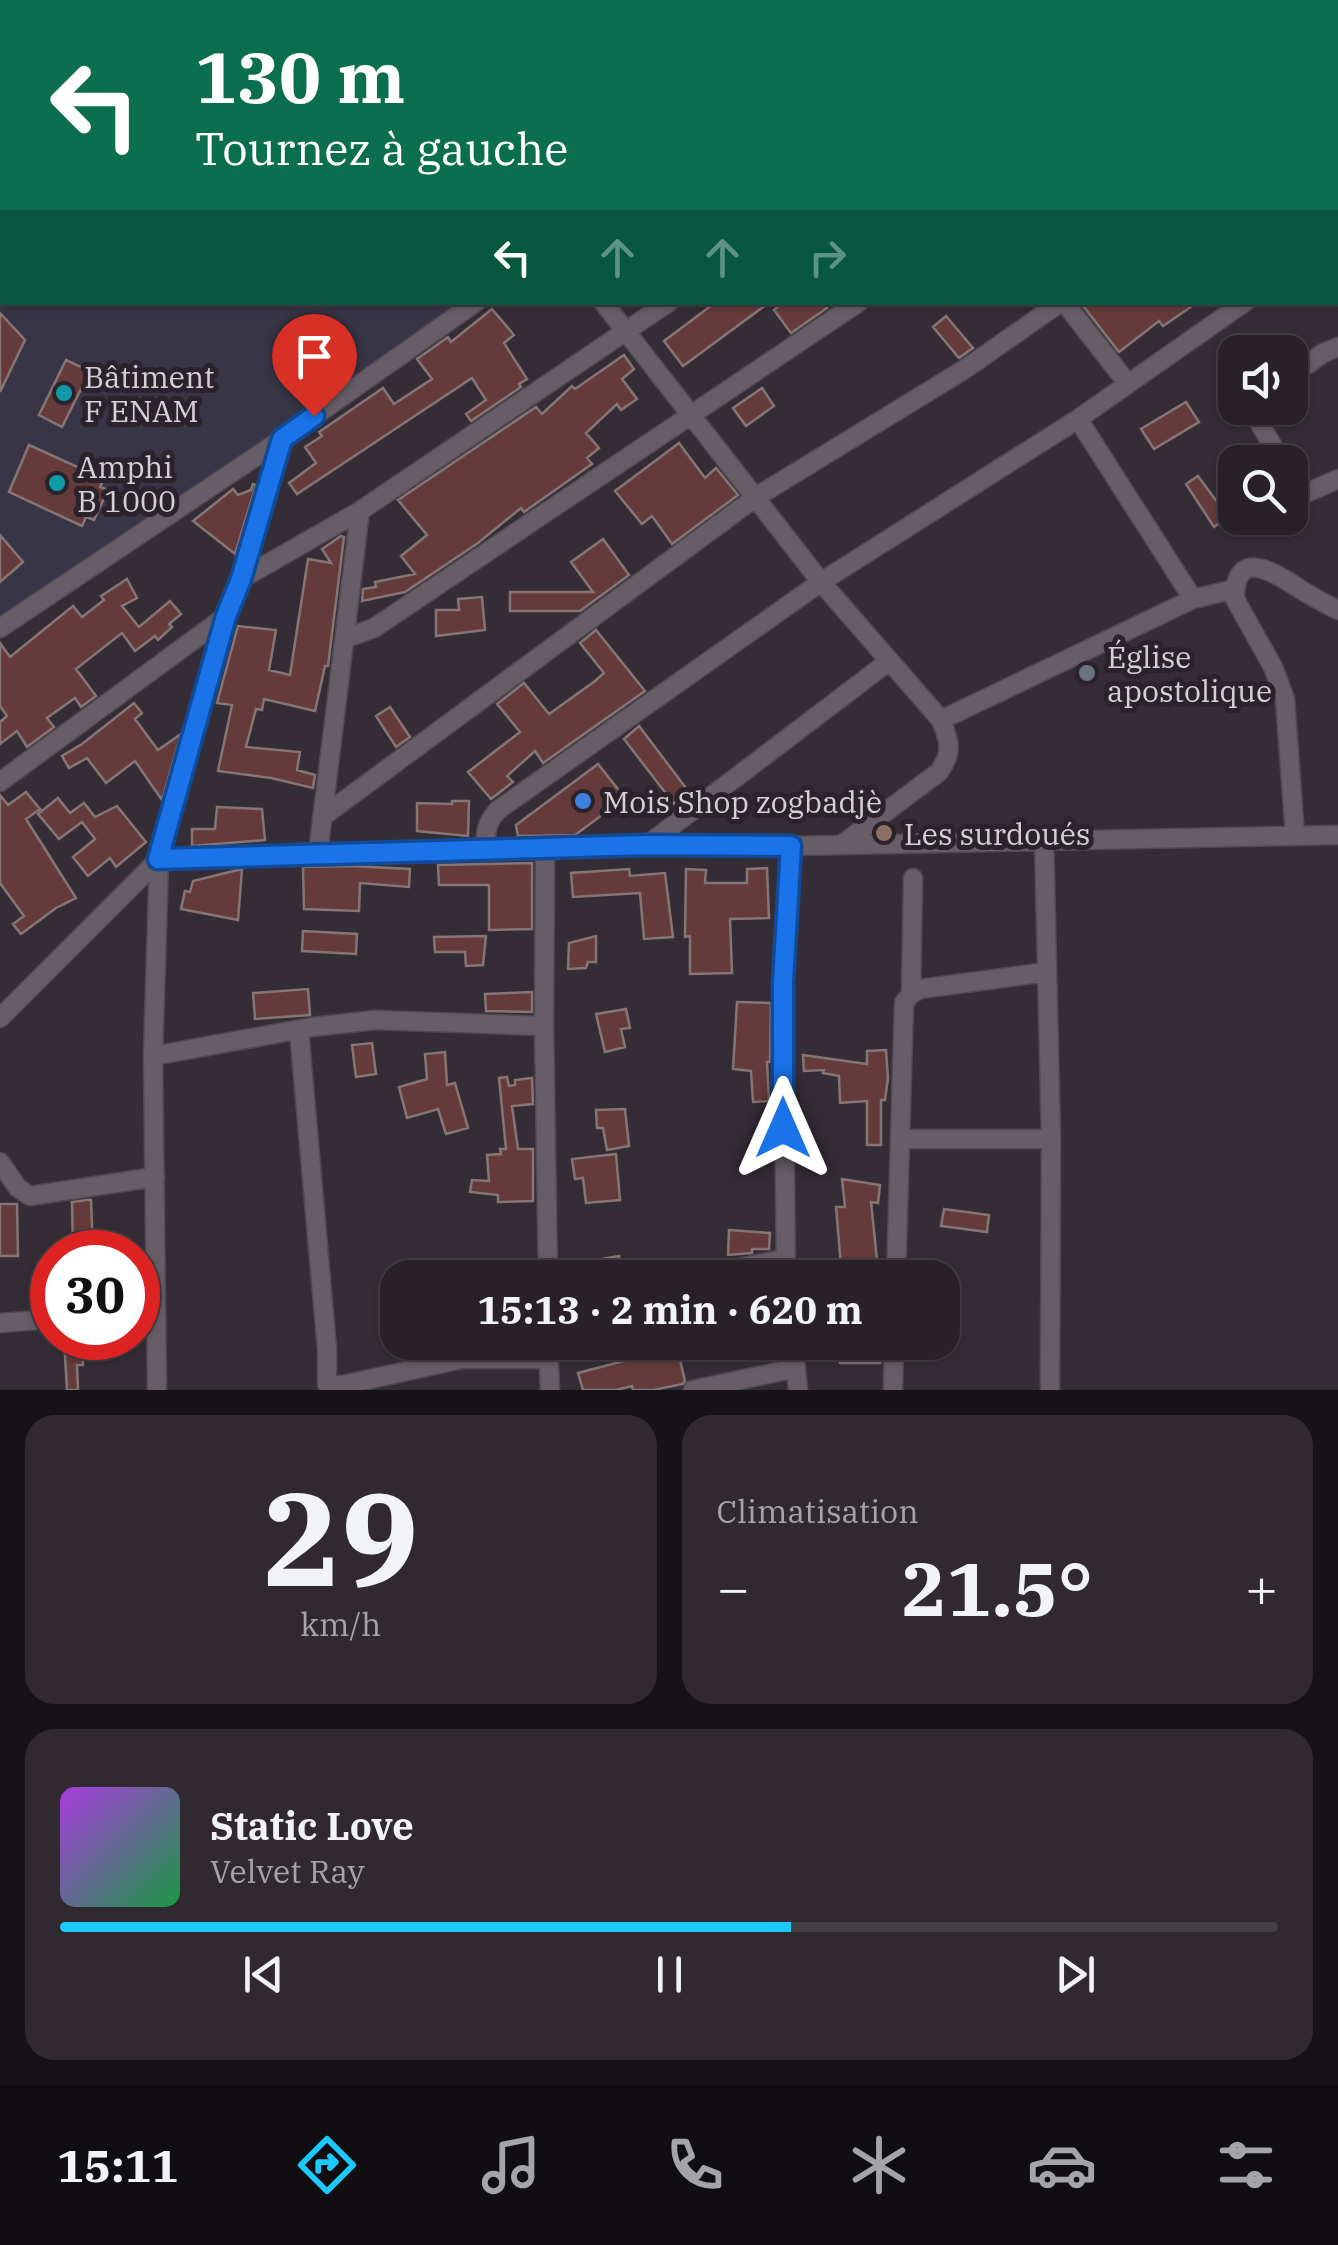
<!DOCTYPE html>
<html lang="fr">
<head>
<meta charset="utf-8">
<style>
  :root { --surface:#282228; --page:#302a30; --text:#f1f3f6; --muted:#a5a4a8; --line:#443f45; --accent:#1cc9fc }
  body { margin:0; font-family:"IBM Plex Serif",serif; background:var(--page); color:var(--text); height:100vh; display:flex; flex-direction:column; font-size:38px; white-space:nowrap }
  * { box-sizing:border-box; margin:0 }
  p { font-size:32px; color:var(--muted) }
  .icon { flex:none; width:55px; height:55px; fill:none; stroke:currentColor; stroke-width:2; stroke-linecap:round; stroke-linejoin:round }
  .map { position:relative; height:1390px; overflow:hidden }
  .side { display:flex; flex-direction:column; gap:25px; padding:25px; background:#161316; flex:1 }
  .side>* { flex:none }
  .top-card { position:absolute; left:0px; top:0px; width:1340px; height:305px; box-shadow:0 2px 8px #0004,0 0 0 2px var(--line); background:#0b6e4f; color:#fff; overflow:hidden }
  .controls { position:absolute; left:1218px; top:335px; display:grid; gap:20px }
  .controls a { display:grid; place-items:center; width:90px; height:90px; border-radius:20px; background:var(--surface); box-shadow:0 2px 8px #0004,0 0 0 2px var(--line); font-size:50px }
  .speed { position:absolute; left:30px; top:1230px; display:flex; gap:20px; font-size:50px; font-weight:700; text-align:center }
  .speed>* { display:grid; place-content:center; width:130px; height:130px; border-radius:50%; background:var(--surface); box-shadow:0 2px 8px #0004,0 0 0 2px var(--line); line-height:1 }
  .speed .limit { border:15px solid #d22; background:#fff; color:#111 }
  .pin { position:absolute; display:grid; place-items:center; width:85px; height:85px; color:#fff; margin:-102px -42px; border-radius:50% 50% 50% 0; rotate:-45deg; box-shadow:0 0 10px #0007 }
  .pin .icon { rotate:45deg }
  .me { position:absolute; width:110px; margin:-55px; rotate:0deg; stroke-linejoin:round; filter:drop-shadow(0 0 8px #0008) }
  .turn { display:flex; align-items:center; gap:35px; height:210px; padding:0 30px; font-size:45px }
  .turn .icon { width:130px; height:130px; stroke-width:2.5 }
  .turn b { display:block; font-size:70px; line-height:85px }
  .lanes { display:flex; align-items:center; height:95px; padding:0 30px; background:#0003; justify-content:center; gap:50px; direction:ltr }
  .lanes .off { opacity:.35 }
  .big { font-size:75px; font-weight:700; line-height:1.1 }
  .side .tile { flex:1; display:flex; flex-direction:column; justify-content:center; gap:15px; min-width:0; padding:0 35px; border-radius:30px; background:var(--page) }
  .side .dial { align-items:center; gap:0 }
  .dial b { font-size:130px; line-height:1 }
  .song { display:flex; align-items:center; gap:30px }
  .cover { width:120px; height:120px; border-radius:15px; background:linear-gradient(135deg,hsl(280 70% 55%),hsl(140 70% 35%)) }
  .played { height:10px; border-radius:5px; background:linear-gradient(90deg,var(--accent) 60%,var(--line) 60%) }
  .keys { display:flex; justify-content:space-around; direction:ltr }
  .heat { display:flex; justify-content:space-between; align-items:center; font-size:55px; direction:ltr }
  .side .tiles { flex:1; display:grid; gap:25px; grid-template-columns:1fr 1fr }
  .tile:last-child { grid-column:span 2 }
  .trip { position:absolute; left:380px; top:1260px; width:580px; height:100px; border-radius:30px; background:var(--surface); box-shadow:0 2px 8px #0004,0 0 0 2px var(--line); font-weight:700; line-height:100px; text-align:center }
  .tabs { display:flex; height:160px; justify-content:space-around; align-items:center; background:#100e10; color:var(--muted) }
  .tabs .icon { width:70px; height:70px }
  .tabs .on { color:var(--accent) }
  .tabs b { font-size:45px; color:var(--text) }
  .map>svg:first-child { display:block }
  .education { fill:#383546 }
  .building { fill:#643b3a; stroke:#857575; stroke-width:2.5 }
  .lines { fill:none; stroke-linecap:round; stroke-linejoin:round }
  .minor-casing { stroke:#504952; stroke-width:21 }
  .minor { stroke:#665d67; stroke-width:18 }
  .route-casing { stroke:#114b97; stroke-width:25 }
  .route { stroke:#1a73e8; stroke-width:18 }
  .culture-dot { fill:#0f9aa8; stroke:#2b232c; stroke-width:4 }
  .worship-dot { fill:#6b7280; stroke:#2b232c; stroke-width:4 }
  .shop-dot { fill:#3f7fe0; stroke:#2b232c; stroke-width:4 }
  .education-dot { fill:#8d6e63; stroke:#2b232c; stroke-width:4 }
  .labels { text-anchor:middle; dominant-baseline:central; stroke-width:10; stroke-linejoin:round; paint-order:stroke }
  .poi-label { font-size:30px; fill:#d5d0d6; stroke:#2b232c; text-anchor:start }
</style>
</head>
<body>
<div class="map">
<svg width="1338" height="1390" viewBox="0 0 1338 1390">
  <rect width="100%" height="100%" fill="#352d36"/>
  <path class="education" d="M0,0H899L2,2V302L471,303L0,624Z"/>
  <path class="building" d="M716,302H770L683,366L664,341Z
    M784,302H822L827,308L791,333L774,310Z
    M1080,302H1198L1163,326L1159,321L1119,352Z
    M492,309L514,335L504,343L527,379L519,384L521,387L471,421L466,414L486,400L472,378L297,494L289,483L316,463L305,447L322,436L319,432L383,388L394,404L432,379L417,359L448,337L451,342Z
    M0,313L25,340L0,392Z
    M946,316L973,348L959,358L933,327Z
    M624,355L634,369L622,379L637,399L621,410L617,404L586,433L599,448L587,458L592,464L524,512L521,508L478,543L405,592L362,601L363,589L376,587L375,582L415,574L401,556L427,535L398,500L536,407L542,414L572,386L575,389Z
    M66,360L90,371L62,427L39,415Z
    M762,388L774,406L746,426L733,408Z
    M1186,402L1199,422L1154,449L1141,429Z
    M679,443L705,478L716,468L738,495L672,544L652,516L642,524L615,491Z
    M29,445L104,479L100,487L108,490L94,520L86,517L82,526L9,492Z
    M1198,476L1228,517L1214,527L1186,484Z
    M253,484L256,485L235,554L193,521L233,489L238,495L251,490Z
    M0,535L23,562L0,582Z
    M341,536L344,537L328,666H325L315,711L264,699L262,710L256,709L246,747L300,752L297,770L315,775L313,788L271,778L218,771L232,705L217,703L238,626L276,630L269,670L290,675L308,559L331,563L322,549Z
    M603,539L629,575L580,611H510V592H593L571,562Z
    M127,579L137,598L122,606L139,627L170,601L181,614L169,624L172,627L158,640L155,636L135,651L122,633L76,669L96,696L81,707L75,698L47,718L54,727L27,747L17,731L0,744V722L7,716L0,706V643L10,657L73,606L82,617L104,600L101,596Z
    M482,597L485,630L436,636V610H459L458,599Z
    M596,630L645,691L543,763L535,751L507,776L513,782L491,799L468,772L520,732L497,704L524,683L549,714L595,681L604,673L580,643Z
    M134,703L142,713L135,719L158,750L181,734L162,800L135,761L106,783L87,758L69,768L62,756L82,744Z
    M390,707L410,737L396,747L376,716Z
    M639,726L689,792L674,804L624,739Z
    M598,764L625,798L575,835L518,836L516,825Z
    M26,792L40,809L26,819L76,898L56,908L21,934L13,924L24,916L0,883V795L8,805Z
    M58,798L70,813L84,803L95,817L117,806L146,842L116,867L110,858L88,876L73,857L95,839L82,822L59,839L38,814Z
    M452,801H469L468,836L417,831V803L452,804Z
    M217,807L262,809L265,840L192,846V829H215Z
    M532,863V929L489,930V885H439L438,865Z
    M350,866L410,869L409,887L360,883L359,911L304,909L303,867Z
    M767,868L769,918L730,919L732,973L690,974V936L685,937L686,869L706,870L705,883H747V869Z
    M242,869L238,920L181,909L185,891L190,892L193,881Z
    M629,869L630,876L665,873L673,937L644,939L640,893L573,897L571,873Z
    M303,931L357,934L356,954L302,951Z
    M486,936L483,965L466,966L465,952H435L434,937Z
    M596,936V962H588L586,968L568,969L569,943Z
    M308,989L310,1015L255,1019L253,993Z
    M532,992V1012L486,1011L485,994Z
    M737,1002L771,1003L770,1062H767L769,1101L753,1102L751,1071L733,1069Z
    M626,1009L630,1028L621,1029L625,1047L605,1052L596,1014Z
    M372,1043L376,1074L356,1077L352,1045Z
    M886,1050L888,1078L885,1100H881V1145H867V1101L840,1103L839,1076L823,1073L824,1070L804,1071L803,1055L867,1064V1051Z
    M445,1052L447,1085L455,1083L468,1128L446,1134L438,1109L407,1118L399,1087L427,1079L425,1054Z
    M507,1077L509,1086L515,1085V1080L532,1078L533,1104L512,1106L518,1149H533V1201L498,1202V1195L470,1192L472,1180L489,1181L487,1155L501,1154L500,1149H506L499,1078Z
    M625,1109L629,1146L607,1150L603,1128H597L596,1110Z
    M616,1154L620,1200L586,1203L583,1178L575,1179L572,1159Z
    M842,1179L880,1185L878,1203L871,1202L877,1260L841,1266L836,1207H845Z
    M87,1200H91L93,1251L73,1252L72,1202Z
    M0,1204H17L18,1256H0Z
    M944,1209L989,1215L987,1232L941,1226Z
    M729,1230L770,1233L769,1249H752V1253L728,1255Z
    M619,1256L622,1275L587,1278L585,1262Z
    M64,1338H82L83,1365H77L78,1390H67Z
    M677,1347L685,1381L683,1384L653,1390H633L632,1386L616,1390H583L578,1373Z
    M879,1348L880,1363H840L839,1350Z"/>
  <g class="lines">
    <g class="minor-casing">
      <path id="minor" d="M1271,0L1272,2
        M904,2L908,0
        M1137,2L1140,0
        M1314,2L1318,0
        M603,302L821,582L941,720C950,742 953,752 939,772L844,843
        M1064,302L1128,384
        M1290,377L1323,353L1338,347
        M1258,408L1257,419L1282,462
        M1290,478L1295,488L1306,493L1338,479
        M241,579L360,511L669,302
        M1193,599L1235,589
        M0,628L282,439L476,302
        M346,638L374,628L859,302
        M941,720L1193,599L1078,419
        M0,782L226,616
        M322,817L756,497L965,369L1061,302
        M1295,836L1285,699L1273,667L1235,599C1234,543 1280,576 1303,591C1314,598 1326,604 1338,610
        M1044,839L1051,1139L1050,1390
        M647,845L888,662
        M486,849C485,832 486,823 498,810L821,582L1078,419L1245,302
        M545,849L544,1026L548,1278
        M318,853L360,511
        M911,994L920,989L1047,972
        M0,1018L159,859L647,845L791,846L1338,835
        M299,1030L327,1349V1384L343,1385L462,1359H548
        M153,1056L312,1027L375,1020L544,1026
        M900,1139H1051
        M0,1162L18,1188L30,1196L155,1177
        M689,1278L784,1259
        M786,1278L783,983L791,846
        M896,1278L904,1003L911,994L913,878
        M0,1323L52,1319
        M548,1342L550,1390
        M793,1342L798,1390
        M157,1390L153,1056L159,859L226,616L241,579L282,439
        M693,1390L796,1368
        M893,1390L894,1342"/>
    </g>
    <use href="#minor" class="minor"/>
  </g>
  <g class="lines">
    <g class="route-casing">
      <path id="route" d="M314,416L282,439L241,579L226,616L158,859L646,845L791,846L783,982V1128"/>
    </g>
    <use href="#route" class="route"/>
  </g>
  <g class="culture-dot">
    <circle cx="64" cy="393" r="10"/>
    <circle cx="57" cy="483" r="10"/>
  </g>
  <circle class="worship-dot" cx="1087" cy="673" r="10"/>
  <circle class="shop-dot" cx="583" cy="801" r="10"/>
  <circle class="education-dot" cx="884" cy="833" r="10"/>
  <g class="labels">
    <g class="poi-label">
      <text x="84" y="376">Bâtiment<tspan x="84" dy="34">F ENAM</tspan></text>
      <text x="77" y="466">Amphi<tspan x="77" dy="34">B 1000</tspan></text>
      <text x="1107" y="656">Église<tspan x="1107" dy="34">apostolique</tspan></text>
      <text x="603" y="801">Mois Shop zogbadjè</text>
      <text x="904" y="833">Les surdoués</text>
    </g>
  </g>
</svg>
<div class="controls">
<a><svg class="icon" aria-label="sound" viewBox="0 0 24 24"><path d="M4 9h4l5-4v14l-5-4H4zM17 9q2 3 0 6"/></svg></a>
<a><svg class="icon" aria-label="search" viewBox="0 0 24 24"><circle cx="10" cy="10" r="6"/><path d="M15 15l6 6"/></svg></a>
</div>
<div class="speed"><div class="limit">30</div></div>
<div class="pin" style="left:314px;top:416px;background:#d93025"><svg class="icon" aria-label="arrive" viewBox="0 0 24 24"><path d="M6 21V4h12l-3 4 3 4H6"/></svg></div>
<svg class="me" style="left:783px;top:1128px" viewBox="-20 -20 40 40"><path d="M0-17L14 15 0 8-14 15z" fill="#1a73e8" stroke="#fff" stroke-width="4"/></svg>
<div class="trip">15:13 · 2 min · 620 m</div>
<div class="top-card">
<div class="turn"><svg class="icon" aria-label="left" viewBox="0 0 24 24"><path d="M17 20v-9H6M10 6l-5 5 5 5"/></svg><div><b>130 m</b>Tournez à gauche</div></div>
<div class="lanes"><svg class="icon" aria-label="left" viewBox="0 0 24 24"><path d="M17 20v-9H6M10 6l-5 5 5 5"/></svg><svg class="icon off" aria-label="ahead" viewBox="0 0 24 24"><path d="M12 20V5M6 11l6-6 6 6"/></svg><svg class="icon off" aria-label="ahead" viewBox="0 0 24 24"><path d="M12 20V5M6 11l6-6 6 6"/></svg><svg class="icon off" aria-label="right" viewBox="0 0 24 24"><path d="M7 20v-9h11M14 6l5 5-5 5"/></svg></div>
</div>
</div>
<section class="side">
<div class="tiles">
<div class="tile dial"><b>29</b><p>km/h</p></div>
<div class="tile"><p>Climatisation</p>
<div class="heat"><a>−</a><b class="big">21.5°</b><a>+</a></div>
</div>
<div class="tile">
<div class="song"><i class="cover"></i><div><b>Static Love</b><p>Velvet Ray</p></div></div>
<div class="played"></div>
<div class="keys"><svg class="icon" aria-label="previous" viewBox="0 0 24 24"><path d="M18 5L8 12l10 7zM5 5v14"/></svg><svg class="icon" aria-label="pause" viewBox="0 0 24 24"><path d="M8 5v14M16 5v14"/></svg><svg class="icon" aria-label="next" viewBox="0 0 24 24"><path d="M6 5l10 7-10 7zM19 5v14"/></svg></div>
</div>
</div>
</section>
<nav class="tabs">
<b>15:11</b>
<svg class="icon on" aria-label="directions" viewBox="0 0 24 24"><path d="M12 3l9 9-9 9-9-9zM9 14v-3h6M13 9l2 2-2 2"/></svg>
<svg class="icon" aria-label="music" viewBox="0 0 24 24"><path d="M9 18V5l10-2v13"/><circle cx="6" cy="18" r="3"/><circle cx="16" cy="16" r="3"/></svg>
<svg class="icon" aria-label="phone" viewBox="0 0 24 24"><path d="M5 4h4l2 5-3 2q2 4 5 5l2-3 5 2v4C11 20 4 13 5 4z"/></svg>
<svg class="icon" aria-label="climate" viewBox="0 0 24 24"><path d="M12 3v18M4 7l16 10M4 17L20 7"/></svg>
<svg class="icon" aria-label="car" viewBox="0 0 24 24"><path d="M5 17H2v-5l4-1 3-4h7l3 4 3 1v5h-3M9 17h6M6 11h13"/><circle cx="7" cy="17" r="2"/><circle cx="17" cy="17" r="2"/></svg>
<svg class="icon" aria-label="filters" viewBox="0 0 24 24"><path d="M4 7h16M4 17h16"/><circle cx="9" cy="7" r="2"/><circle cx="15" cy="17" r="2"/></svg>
</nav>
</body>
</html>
